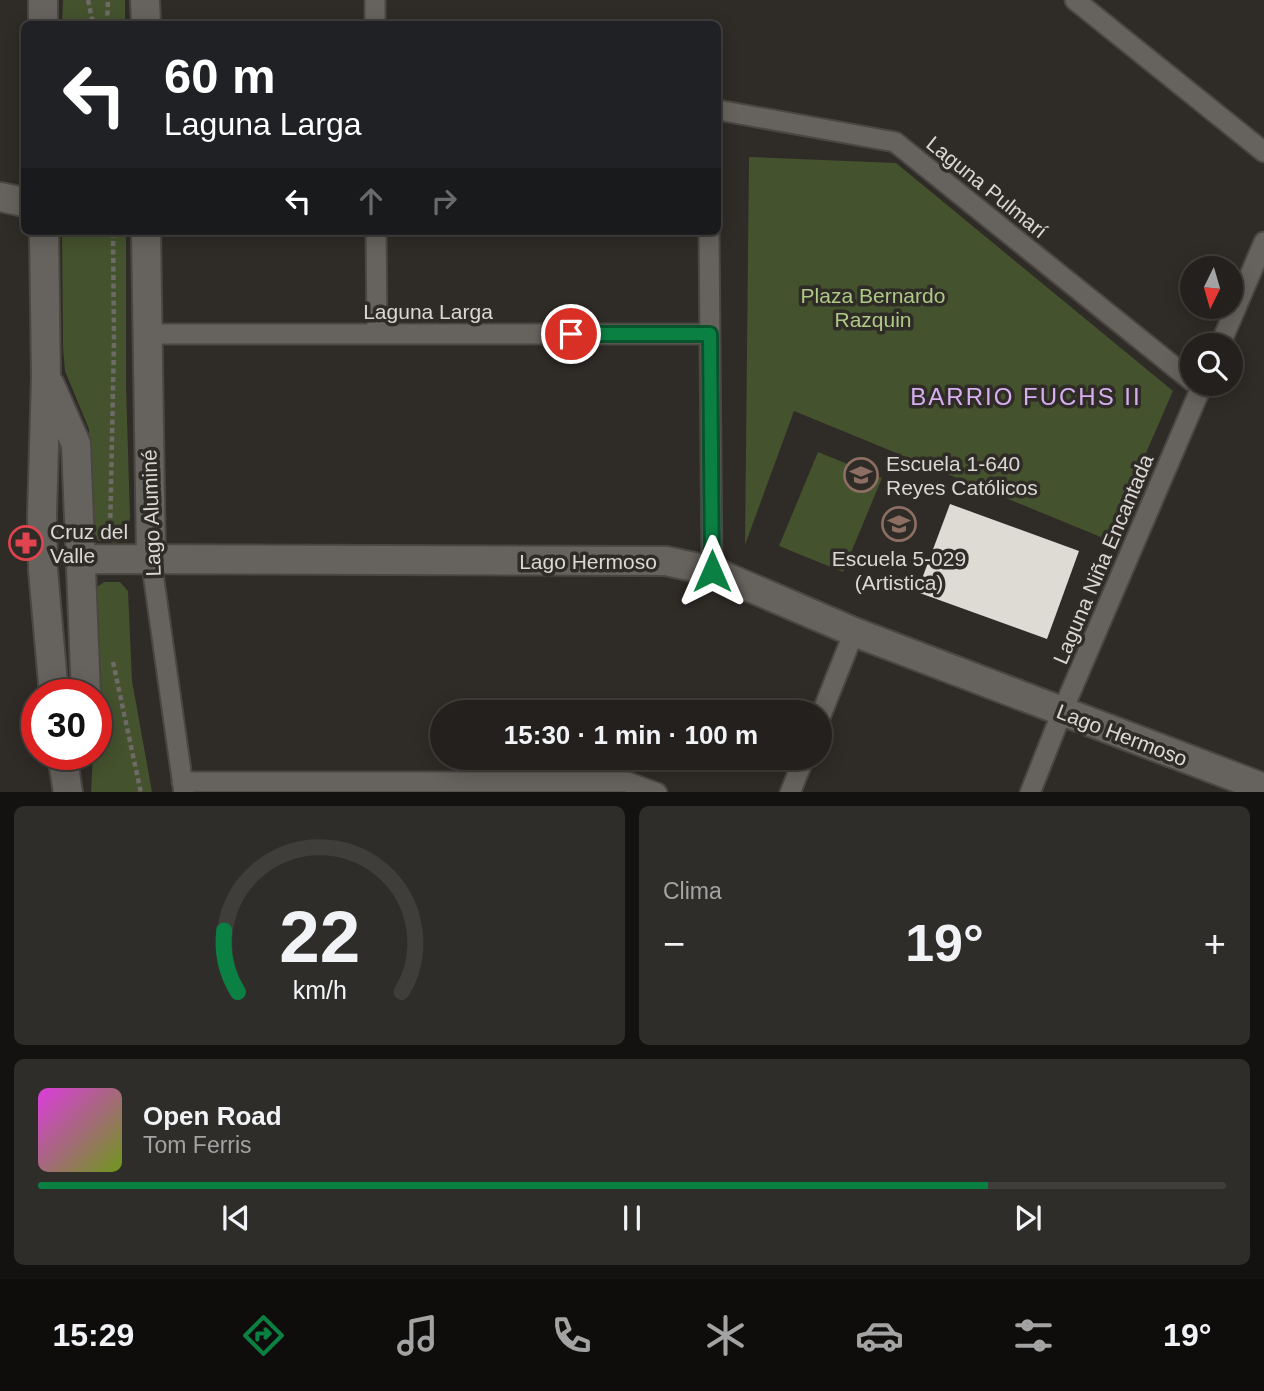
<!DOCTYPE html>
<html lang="es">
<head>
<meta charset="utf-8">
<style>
  :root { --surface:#23201d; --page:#2f2d2a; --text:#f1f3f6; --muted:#a3a3a4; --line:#403e3b; --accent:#0b8043 }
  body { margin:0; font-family:Helvetica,sans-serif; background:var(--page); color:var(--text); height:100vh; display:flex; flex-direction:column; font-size:26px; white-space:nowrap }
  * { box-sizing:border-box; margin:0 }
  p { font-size:23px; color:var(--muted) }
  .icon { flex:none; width:38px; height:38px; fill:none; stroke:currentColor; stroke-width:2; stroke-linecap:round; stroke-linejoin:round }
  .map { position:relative; height:792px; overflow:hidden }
  .panel { display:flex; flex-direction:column; gap:14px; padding:14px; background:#131210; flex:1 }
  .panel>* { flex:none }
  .banner { position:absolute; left:21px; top:21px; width:700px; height:214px; border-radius:10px; box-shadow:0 4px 18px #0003,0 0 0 2px var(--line); background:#202124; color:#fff; overflow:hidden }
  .needle { width:46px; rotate:185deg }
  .controls { position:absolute; left:1180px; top:256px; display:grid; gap:14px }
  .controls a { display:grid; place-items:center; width:63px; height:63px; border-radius:50%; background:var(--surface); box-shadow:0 4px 18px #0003,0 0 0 2px var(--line); font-size:35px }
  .speed { position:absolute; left:21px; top:679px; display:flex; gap:14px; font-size:35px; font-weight:700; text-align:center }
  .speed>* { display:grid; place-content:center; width:91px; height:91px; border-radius:50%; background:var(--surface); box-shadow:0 4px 18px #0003,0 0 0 2px var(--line); line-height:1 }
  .speed .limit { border:10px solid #d22; background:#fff; color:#111 }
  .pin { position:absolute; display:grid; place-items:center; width:60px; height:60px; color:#fff; margin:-30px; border:4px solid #fff; border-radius:50%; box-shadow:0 2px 7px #0007 }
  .me { position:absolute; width:77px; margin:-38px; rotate:0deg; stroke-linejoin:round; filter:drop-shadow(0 0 5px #0008) }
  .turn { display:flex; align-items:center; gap:24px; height:147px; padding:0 28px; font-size:32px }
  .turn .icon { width:91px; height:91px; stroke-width:2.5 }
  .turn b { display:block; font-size:49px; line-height:60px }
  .lanes { display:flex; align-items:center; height:66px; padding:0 28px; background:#0003; justify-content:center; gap:35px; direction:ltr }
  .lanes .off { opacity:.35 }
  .big { font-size:52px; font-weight:700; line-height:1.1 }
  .panel .tile { flex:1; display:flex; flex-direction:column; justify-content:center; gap:10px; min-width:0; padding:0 24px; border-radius:10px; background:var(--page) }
  .panel .dial { align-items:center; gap:0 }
  .dial svg { height:182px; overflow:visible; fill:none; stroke:var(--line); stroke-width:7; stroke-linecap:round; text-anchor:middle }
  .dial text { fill:var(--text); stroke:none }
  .song { display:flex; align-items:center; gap:21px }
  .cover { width:84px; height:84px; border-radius:10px; background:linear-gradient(135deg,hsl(300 70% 55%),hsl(80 70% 35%)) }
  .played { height:7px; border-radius:4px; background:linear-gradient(90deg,var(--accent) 80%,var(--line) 80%) }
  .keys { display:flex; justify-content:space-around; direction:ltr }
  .heat { display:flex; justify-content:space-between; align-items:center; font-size:38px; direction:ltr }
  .panel .tiles { flex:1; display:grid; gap:14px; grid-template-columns:1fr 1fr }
  .tile:last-child { grid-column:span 2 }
  .trip { position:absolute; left:430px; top:700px; width:402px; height:70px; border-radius:35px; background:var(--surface); box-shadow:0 4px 18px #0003,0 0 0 2px var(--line); font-weight:700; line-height:70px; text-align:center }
  .tab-bar { display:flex; height:112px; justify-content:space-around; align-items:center; background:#0e0d0c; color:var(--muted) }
  .tab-bar .icon { width:49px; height:49px }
  .tab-bar .active { color:var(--accent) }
  .tab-bar b { font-size:32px; color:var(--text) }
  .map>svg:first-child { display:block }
  .green { fill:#44522e }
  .building { fill:#dedad4 }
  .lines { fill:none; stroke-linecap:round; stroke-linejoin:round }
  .street-casing { stroke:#4a4743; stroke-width:23 }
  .secondary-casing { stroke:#4a4743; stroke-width:32 }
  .path { stroke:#6e6b67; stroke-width:4.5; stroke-dasharray:5 3.5; stroke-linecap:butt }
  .street { stroke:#66625d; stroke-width:19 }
  .secondary { stroke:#66625d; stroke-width:28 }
  .route-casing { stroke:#07532c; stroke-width:18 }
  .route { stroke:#0b8043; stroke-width:12 }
  .labels { text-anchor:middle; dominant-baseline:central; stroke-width:7; stroke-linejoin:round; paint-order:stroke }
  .street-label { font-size:21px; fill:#dad7d4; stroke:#2f2b27 }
  .park-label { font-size:21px; fill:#aec986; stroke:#2f2b27 }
  .poi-label { font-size:21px; fill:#dad7d4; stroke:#2f2b27; text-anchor:start }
  .quarter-label { font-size:24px; letter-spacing:2px; fill:#d7aff1; stroke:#2f2b27 }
</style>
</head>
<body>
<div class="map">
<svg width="1264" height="793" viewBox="0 0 1264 793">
  <rect width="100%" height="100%" fill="#2f2b27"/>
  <path class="green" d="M63,0H125V24H62Z
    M749,157L896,163L1173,391L1108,540L794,411L745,545Z
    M62,231H126V386L130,517L127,535L116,543L99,541L95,537L89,518V429L65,371L63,348Z
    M818,452L882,478L843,572L779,546Z
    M104,582H120L128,591L132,681L152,792L91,793L93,754H96L93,606L97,587Z"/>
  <path class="building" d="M950,504L1079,551L1047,639L917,592Z"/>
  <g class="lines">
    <g class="street-casing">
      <path id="street" d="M375,0V24
        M1075,0L1264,152
        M718,110L895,142L1192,381
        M376,231L377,334
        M709,231L712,571
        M146,334H710
        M1220,345L1264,242
        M151,559L184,793
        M821,715L854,632
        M182,782H627L657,793
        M790,793L804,758
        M1030,793L1062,712L1203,383"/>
    </g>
    <g class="secondary-casing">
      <path id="secondary" d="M43,0V24
        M145,0L146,24
        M0,197L24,202
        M44,231L46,378L42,515L43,570L54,695
        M146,231L151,559
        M50,385L76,444L86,695
        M80,559L666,561L712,571L854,632L1264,788
        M62,754L68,793"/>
    </g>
    <path class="path" d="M88,0L92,19L96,24
      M107,24L108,0
      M110,535L114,342L113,231
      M113,662L141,793"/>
    <use href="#street" class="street"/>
    <use href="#secondary" class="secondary"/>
  </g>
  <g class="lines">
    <g class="route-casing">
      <path id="route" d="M571,334H710L712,571"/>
    </g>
    <use href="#route" class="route"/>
  </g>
  <defs>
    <g id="school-ring" transform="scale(1.75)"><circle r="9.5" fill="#2f2b27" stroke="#8d6e63" stroke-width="1.5"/><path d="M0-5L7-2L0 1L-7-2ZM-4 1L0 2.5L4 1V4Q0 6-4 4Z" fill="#8d6e63"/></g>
    <g id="pharmacy-ring" transform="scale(1.75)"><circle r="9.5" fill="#2f2b27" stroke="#e0444e" stroke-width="1.5"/><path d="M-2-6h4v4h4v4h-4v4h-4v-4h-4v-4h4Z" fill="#e0444e"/></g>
  </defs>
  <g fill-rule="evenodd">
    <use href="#school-ring" x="861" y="475"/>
    <use href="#school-ring" x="899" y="524"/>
    <use href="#pharmacy-ring" x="26" y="543"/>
  </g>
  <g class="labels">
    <g class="street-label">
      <text transform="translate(987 187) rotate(39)">Laguna Pulmarí</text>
      <text x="428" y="311">Laguna Larga</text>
      <text transform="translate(151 513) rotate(-92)">Lago Aluminé</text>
      <text transform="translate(1103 559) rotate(-67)">Laguna Niña Encantada</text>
      <text x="588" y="561">Lago Hermoso</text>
      <text transform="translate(1122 735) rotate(21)">Lago Hermoso</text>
    </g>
    <g class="park-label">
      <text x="873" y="295">Plaza Bernardo<tspan x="873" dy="24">Razquin</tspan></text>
    </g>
    <g class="poi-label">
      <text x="886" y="463">Escuela 1-640<tspan x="886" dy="24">Reyes Católicos</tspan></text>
      <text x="50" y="531">Cruz del<tspan x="50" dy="24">Valle</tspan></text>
      <text x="899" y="558" text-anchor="middle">Escuela 5-029<tspan x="899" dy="24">(Artistica)</tspan></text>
    </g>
    <g class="quarter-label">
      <text x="1026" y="396">BARRIO FUCHS II</text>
    </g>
  </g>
</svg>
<div class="controls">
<a><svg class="needle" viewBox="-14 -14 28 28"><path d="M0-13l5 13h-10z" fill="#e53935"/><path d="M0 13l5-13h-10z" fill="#a3a3a4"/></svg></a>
<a><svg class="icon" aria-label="search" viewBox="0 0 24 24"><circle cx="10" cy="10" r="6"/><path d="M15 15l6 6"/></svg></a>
</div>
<div class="speed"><div class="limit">30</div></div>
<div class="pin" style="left:571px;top:334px;background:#d93025"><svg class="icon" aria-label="arrive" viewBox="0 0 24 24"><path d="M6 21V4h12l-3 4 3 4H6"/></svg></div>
<svg class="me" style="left:712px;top:571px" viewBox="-20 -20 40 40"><path d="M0-17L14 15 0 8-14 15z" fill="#0b8043" stroke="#fff" stroke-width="4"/></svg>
<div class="trip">15:30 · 1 min · 100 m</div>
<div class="banner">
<div class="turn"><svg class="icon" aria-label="left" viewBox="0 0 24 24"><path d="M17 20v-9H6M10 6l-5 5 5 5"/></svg><div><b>60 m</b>Laguna Larga</div></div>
<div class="lanes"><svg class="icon" aria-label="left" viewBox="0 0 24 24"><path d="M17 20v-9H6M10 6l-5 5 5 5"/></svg><svg class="icon off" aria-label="ahead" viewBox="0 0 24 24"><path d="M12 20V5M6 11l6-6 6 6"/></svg><svg class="icon off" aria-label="right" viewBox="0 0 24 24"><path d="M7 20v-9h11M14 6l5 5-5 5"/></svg></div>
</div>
</div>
<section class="panel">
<div class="tiles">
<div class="tile dial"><svg viewBox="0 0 100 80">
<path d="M14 69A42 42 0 1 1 86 69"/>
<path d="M14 69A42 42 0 0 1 8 42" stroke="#0b8043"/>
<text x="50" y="56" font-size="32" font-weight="700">22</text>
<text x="50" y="72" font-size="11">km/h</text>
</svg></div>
<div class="tile"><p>Clima</p>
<div class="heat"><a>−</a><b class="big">19°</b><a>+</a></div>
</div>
<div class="tile">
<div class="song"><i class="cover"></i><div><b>Open Road</b><p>Tom Ferris</p></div></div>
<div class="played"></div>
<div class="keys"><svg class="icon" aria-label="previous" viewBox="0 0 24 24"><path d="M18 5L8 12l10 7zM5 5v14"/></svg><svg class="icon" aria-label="pause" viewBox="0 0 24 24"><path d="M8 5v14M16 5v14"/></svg><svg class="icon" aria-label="next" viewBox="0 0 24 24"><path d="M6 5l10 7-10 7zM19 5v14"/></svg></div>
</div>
</div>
</section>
<nav class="tab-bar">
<b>15:29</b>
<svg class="icon active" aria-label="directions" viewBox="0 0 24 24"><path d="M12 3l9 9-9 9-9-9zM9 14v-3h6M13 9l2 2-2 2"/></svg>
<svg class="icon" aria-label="music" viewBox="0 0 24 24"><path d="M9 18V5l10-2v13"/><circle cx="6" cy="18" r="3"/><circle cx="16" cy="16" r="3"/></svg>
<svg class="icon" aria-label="phone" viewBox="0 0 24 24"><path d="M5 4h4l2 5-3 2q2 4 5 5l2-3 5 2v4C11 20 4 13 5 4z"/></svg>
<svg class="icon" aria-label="climate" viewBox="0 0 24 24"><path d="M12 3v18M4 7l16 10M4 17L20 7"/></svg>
<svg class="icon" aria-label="car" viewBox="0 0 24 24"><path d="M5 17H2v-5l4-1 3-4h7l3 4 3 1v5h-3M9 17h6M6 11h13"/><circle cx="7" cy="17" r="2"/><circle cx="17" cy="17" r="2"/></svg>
<svg class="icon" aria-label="filters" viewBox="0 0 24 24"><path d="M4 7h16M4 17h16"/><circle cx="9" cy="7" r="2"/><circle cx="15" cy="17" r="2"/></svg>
<b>19°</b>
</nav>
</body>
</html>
